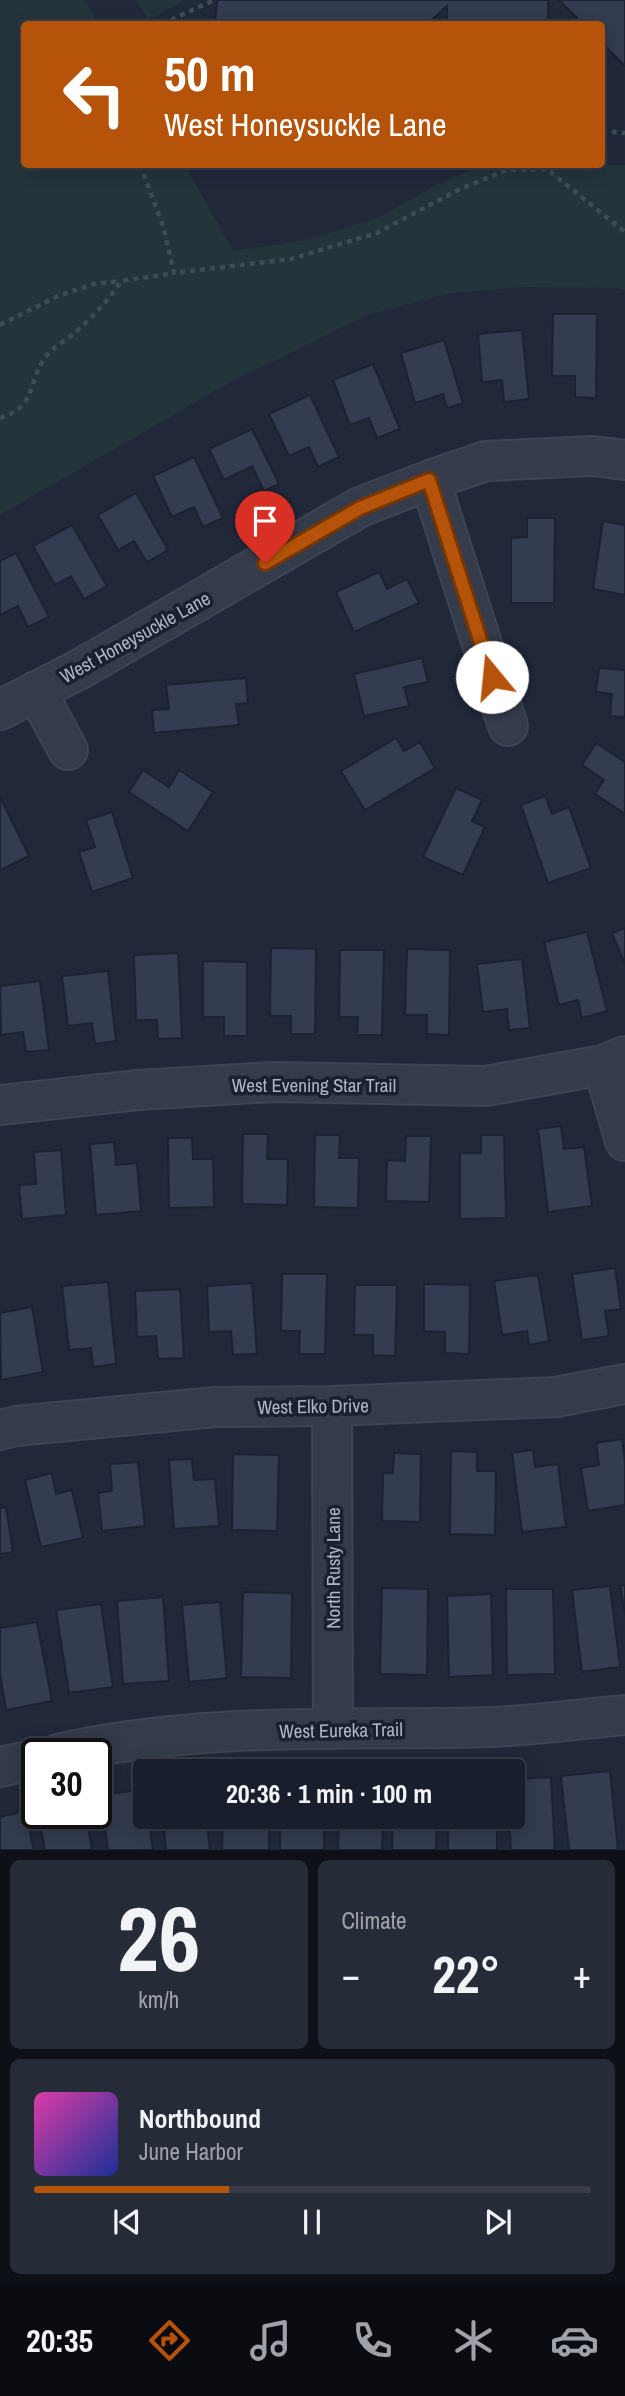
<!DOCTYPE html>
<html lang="en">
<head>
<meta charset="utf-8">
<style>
  :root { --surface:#191e2c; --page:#262b38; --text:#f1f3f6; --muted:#9fa2a9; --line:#373c48; --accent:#b45309 }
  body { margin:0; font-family:"Archivo Narrow",sans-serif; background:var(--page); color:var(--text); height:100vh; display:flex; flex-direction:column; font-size:26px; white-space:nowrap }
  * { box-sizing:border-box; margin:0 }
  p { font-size:23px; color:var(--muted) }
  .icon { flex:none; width:38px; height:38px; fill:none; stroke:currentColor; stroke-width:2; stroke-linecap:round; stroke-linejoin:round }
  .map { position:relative; height:1850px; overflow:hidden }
  .panel { display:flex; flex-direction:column; gap:10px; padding:10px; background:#0e1018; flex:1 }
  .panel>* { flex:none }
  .guide { position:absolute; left:21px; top:21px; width:584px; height:147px; border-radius:7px; box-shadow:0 4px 18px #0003,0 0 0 2px var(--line); background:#b45309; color:#fff; overflow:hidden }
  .speed { position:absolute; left:21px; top:1738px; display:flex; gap:14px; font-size:35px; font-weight:700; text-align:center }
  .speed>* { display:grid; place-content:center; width:91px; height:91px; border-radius:50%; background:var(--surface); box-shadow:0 4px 18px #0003,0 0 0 2px var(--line); line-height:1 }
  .speed .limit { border:4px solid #111; border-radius:10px; background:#fff; color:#111 }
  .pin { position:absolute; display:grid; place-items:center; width:60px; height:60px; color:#fff; margin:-72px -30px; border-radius:50% 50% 50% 0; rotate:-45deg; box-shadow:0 0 7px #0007 }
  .pin .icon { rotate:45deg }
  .me { position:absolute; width:77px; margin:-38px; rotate:343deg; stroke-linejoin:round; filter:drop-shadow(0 0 5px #0008) }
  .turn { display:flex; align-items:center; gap:24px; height:147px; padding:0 28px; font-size:32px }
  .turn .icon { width:91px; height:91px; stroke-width:2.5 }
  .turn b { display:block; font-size:49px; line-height:60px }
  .big { font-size:52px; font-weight:800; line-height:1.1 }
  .panel .tile { flex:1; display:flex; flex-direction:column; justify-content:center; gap:10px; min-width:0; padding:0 24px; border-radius:10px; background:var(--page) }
  .panel .dial { align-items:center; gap:0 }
  .dial b { font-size:91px; line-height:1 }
  .song { display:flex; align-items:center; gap:21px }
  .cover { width:84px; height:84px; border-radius:10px; background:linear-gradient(135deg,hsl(320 70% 55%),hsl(230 70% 35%)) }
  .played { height:7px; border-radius:4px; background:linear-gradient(90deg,var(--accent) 35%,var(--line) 35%) }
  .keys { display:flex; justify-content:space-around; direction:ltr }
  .heat { display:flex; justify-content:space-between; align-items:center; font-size:38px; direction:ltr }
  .panel .tiles { flex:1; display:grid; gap:10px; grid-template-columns:1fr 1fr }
  .tile:last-child { grid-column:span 2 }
  .trip { position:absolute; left:133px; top:1759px; width:392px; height:70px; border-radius:7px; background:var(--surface); box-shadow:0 4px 18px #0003,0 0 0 2px var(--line); font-weight:800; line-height:70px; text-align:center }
  .menu { display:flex; height:112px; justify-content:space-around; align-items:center; background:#0a0c12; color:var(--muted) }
  .menu .icon { width:49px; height:49px }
  .menu .selected { color:var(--accent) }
  .menu b { font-size:32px; color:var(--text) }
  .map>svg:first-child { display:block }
  .green { fill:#23353b }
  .building { fill:#333c50; stroke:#1c2231; stroke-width:2 }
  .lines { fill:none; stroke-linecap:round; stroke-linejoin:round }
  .minor-casing { stroke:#3e4453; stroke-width:42 }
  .path { stroke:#3b4e53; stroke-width:4.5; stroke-dasharray:5 5; stroke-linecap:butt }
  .minor { stroke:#343b4a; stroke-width:38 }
  .route-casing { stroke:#753606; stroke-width:18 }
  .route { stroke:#b45309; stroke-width:12 }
  .labels { text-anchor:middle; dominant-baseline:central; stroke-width:7; stroke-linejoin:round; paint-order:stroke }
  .street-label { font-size:19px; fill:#afb5c6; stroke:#1a202f }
</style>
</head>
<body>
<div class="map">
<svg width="625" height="1850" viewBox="0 0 625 1850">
  <rect width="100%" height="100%" fill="#21283a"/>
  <path class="green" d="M0,0H85L99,24H24V164L185,165L233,251L307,240L380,217L432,187L481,165H625V290L615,288L525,287L451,293L370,314L232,381L0,515Z
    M137,0H185L148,20Z"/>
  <path class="building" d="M217,0H548V24H447V6L427,24H215Z
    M559,0H625V66L602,43V24H583Z
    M553,314H597L596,398L575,397V376H552Z
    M522,330L529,399L504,402L502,380L482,382L478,334Z
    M444,340L463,403L447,408L443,394L415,403L401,353Z
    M373,364L400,429L377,438L369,418L350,425L333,380Z
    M310,395L339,457L318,467L309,447L289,456L269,414Z
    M252,429L279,484L264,491L252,466L224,480L209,449Z
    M194,457L223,518L203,527L194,507L172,517L153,476Z
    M136,493L168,550L147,562L134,541L118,550L98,515Z
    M527,518H555L554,603H511V538L527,537Z
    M603,521L625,525V595L593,589Z
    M72,525L107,586L84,599L71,576L55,585L33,546Z
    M16,553L49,617L28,627L18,606L0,615V561Z
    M379,572L387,589L407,579L419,603L354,632L336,592Z
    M422,658L428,682L404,687L409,706L364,716L354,674Z
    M599,668L625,670V717L610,716L612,694L596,692Z
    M246,678L248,703L236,704L239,725L154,733L152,710L169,709L166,685Z
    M396,738L404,751L420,742L435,768L365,810L341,771Z
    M596,743L625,762V814L595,794L604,780L582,765Z
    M143,770L169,787L179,770L213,792L188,831L129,792Z
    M456,788L482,800L472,821L485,827L463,875L423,857Z
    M545,796L552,814L569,807L591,868L548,883L521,805Z
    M0,797L29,856L0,870Z
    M112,812L133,878L92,892L79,852L95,847L86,820Z
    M625,928V964L612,933Z
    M587,932L607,1011L582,1018L578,1000L559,1005L544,942Z
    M271,948L316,949L315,1034H291V1016H270Z
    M407,949L450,950L449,1035L427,1034V1015H405Z
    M340,950H384L382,1035H357L358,1017H339Z
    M178,953L182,1038L158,1039L157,1020H136L134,955Z
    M522,959L530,1028L509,1030L507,1009L483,1012L477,964Z
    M203,961L247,962V1036H224V1017H203Z
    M108,971L116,1041L95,1044L92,1023L68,1026L62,976Z
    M40,981L49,1050L26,1052L23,1032L1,1035L0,986Z
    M561,1126L564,1149L584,1147L592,1206L548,1212L538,1129Z
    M243,1134H268L267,1159H288L287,1205L242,1204Z
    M315,1135H340L339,1158H359L358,1208L314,1207Z
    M481,1135H504L506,1218L460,1219V1153H481Z
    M406,1136H431L429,1202L386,1201L387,1160L405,1161Z
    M168,1138H192L193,1159H213L214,1207L169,1208Z
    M114,1142L116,1165L137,1163L141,1211L96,1215L90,1144Z
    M61,1150L66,1215L22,1219L19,1185L36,1184L34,1152Z
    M615,1268L621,1309L605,1311L609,1336L582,1340L572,1274Z
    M282,1274H327L325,1354H299L300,1331H281Z
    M538,1275L549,1341L529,1345L527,1331L502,1335L494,1281Z
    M108,1282L116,1364L93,1367L91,1348L69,1350L62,1286Z
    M252,1283L257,1354L233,1355L231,1331L209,1332L207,1286Z
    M424,1284L470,1285L469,1354L445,1353V1332L424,1331Z
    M355,1285H397L395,1356L373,1355V1335H354Z
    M180,1289L184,1358L158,1359L156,1336L137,1337L135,1291Z
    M32,1307L43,1372L1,1380L0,1313Z
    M622,1439L625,1461V1505L588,1511L581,1468L599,1465L596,1443Z
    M533,1450L535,1467L558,1464L566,1527L522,1532L512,1453Z
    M451,1451L477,1452V1471H496L495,1535L450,1534Z
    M394,1453L421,1454L420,1522L382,1521L383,1473H393Z
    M233,1454L279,1455L277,1531L232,1530Z
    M192,1459L194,1480L215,1479L219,1526L174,1529L169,1460Z
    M138,1462L145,1526L102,1531L98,1493L112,1491L110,1464Z
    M52,1473L56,1494L72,1490L83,1538L41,1547L25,1480Z
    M6,1507L13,1552L0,1554V1508Z
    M625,1585V1614L620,1586Z
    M610,1586L620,1667L582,1672L572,1590Z
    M382,1588L428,1589L427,1675L380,1674Z
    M506,1589H553L555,1674L507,1675Z
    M243,1592L292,1593L291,1678L241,1677Z
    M491,1594L493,1675L449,1677L447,1596Z
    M163,1597L169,1681L123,1684L117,1601Z
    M220,1602L227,1678L189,1682L182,1605Z
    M101,1604L113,1687L69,1693L56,1610Z
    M37,1622L52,1701L6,1710L0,1674V1628Z
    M610,1771L618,1850H569L561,1776Z
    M551,1777L555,1850H511L509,1816H513V1779Z
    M145,1789V1816H148L153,1850H108L101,1795Z
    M25,1811L34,1850H0V1817Z
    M38,1813H86L92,1850H45Z
    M163,1816H206L210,1850H166Z
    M223,1816H269V1850H222Z
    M280,1816H324V1850H280Z
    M339,1816H383L382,1850H338Z
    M393,1816H437L436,1850H392Z
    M448,1816H497V1850H448Z"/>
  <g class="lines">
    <g class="minor-casing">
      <path id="minor" d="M430,480L508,726
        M36,691L68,750
        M0,710L82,668L360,507L430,480L486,461L593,456L625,460
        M603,1065L625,1141
        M0,1105L138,1090L273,1082L486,1086L603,1065L625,1056
        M332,1406L333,1729
        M0,1430L16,1426L215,1407L332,1406L556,1397L625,1384
        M58,1754C200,1721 349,1731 493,1727C537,1725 581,1719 625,1715
        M0,1767L37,1759"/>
    </g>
    <path class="path" d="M162,24L214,0
      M602,131L625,133
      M143,164L144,175L163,226L174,273L291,259L377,233L460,189L507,170L547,169L625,232
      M0,325L58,296L94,284L120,281
      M0,418C40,406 26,378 49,353C56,345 67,340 74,333C93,317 108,301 121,281L174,273"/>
    <use href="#minor" class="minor"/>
  </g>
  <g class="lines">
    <g class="route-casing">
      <path id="route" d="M265,563L360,508L429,480L492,677"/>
    </g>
    <use href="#route" class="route"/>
  </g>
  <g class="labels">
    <g class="street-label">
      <text transform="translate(135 637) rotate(-29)">West Honeysuckle Lane</text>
      <text x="314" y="1085">West Evening Star Trail</text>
      <text transform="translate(313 1406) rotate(-1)">West Elko Drive</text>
      <text transform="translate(333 1568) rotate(-90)">North Rusty Lane</text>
      <text transform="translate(341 1730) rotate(-1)">West Eureka Trail</text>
    </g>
  </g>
</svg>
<div class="speed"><div class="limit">30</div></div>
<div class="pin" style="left:265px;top:563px;background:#d93025"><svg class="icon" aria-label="arrive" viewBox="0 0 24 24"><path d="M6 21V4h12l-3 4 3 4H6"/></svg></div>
<svg class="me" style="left:492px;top:677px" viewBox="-20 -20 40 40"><circle r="19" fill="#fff"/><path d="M0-13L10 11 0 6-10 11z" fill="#b45309"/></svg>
<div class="trip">20:36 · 1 min · 100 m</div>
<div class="guide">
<div class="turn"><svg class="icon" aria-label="left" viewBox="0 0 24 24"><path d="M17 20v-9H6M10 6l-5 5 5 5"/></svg><div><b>50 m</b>West Honeysuckle Lane</div></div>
</div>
</div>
<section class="panel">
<div class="tiles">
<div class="tile dial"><b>26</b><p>km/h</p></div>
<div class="tile"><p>Climate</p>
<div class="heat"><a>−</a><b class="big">22°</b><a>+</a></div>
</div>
<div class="tile">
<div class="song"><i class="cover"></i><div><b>Northbound</b><p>June Harbor</p></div></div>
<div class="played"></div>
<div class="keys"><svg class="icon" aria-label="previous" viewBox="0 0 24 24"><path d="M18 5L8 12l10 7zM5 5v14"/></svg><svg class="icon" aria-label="pause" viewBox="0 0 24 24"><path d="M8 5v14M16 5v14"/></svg><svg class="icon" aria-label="next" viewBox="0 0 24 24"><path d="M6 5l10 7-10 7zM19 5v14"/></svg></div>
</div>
</div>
</section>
<nav class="menu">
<b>20:35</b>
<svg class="icon selected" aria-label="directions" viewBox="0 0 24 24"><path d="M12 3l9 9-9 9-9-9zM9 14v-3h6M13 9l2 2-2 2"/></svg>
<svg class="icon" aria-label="music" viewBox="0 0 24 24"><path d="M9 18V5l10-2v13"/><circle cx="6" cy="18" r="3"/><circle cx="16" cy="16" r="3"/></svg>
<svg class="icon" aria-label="phone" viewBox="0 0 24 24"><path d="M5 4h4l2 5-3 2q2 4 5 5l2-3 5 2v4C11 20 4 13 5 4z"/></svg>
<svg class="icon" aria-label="climate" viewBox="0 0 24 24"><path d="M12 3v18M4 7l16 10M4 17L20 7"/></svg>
<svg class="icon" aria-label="car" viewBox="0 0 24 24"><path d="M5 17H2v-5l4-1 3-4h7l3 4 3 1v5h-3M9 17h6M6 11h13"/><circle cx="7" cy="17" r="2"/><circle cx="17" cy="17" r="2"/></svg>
</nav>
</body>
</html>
